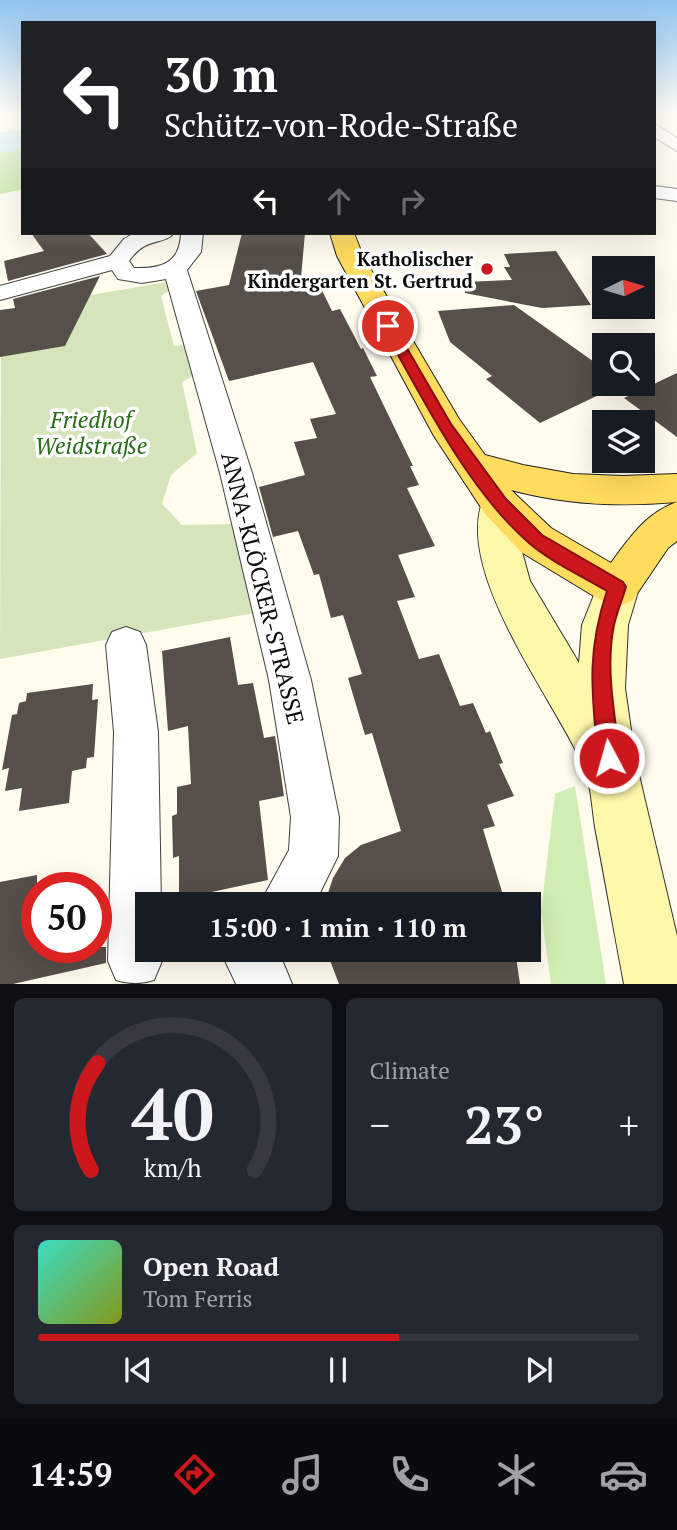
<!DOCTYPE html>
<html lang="en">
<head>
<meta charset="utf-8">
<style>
  :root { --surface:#171b24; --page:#242831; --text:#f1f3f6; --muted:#9ea1a6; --line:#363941; --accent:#cc171c }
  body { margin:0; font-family:"PT Serif",serif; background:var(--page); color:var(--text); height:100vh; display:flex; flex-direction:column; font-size:26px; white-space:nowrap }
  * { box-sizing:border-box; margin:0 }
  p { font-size:23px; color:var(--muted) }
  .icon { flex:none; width:38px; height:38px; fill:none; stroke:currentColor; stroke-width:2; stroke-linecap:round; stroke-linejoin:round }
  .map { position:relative; height:984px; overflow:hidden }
  .drawer { display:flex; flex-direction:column; gap:14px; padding:14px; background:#0d0f14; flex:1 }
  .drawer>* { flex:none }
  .banner { position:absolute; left:21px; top:21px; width:635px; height:214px; border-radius:0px; box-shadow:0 7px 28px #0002; background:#202124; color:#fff; overflow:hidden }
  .needle { width:46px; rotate:85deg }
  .tools { position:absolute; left:592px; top:256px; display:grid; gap:14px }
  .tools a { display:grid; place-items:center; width:63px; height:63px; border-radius:0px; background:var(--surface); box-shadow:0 7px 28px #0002; font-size:35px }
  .speed { position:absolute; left:21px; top:872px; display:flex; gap:14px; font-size:35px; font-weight:700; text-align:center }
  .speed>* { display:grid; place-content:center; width:91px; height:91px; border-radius:50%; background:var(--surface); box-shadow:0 7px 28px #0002; line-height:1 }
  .speed .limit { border:10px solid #d22; background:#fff; color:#111 }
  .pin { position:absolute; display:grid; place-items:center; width:60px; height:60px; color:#fff; margin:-30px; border:4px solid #fff; border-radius:50%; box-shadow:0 2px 7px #0007 }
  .me { position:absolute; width:77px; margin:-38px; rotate:354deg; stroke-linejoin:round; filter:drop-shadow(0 0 5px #0008) }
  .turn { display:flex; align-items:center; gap:24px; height:147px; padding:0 28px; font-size:32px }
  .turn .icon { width:91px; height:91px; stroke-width:2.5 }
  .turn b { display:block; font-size:49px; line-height:60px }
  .lanes { display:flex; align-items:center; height:66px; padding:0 28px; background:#0003; justify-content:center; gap:35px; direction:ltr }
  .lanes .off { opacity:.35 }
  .big { font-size:52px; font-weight:600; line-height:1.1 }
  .drawer .widget { flex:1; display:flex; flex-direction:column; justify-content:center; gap:10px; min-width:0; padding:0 24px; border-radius:10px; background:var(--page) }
  .drawer .dial { align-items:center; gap:0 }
  .dial svg { height:182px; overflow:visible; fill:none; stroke:var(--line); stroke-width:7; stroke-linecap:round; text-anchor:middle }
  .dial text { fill:var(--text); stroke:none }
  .song { display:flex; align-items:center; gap:21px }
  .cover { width:84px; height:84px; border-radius:10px; background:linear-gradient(135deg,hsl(170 70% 55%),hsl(70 70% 35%)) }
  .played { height:7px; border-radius:4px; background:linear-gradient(90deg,var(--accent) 60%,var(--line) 60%) }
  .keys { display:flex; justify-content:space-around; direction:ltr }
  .heat { display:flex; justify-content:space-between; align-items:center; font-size:38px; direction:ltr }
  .drawer .tiles { flex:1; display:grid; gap:14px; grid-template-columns:1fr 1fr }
  .widget:last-child { grid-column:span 2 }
  .trip { position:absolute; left:135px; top:892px; width:406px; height:70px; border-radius:0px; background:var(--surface); box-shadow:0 7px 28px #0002; font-weight:600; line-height:70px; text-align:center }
  .dock { display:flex; height:112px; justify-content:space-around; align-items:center; background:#090b0e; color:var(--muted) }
  .dock .icon { width:49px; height:49px }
  .dock .active { color:var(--accent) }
  .dock b { font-size:32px; color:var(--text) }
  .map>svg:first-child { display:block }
  .green { fill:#d0eeb3 }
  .forest { fill:#b3e091 }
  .cemetery { fill:#d6e4bc }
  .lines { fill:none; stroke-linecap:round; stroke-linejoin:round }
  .river { fill:#adddfc; fill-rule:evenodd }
  .building { fill:#574f49 }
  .minor-casing { stroke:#414141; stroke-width:2 }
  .secondary-casing { stroke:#303030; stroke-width:2 }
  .primary-casing { stroke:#1f1f1f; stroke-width:2 }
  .minor { fill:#fff; fill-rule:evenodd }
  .secondary { fill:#fff7a9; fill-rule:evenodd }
  .primary { fill:#ffdc5e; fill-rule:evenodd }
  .route { fill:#cc171c; stroke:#850f12; stroke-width:2 }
  .poi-dot { fill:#cc171c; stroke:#fff; stroke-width:2.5 }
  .labels { text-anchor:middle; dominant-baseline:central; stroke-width:7; stroke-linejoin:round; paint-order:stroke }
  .far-poi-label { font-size:19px; font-weight:bold; fill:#0e0e0e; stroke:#fff; text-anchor:end }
  .park-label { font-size:23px; font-style:italic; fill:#276c17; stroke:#fff }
  .street-label { font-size:23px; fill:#0e0e0e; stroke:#fff }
</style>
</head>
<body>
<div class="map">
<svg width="677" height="984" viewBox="0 0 677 984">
  <rect width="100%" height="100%" fill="#fffcee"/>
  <path class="green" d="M575,786L606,984H551L541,911L555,794Z"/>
  <path class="forest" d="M23,148V189L0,194V149Z"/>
  <path class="cemetery" d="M172,281L171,289L161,296L174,346L188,345L195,375L182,382L197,453L171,475L162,504L182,525L232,524L254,613L0,659L1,356L65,346L91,295Z"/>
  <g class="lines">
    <path class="river" d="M23,129V149L0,153V133Z"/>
  </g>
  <path class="building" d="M31,233H88L107,254L8,281L4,261L44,251Z
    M242,233H305L301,278L315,276L332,311L340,309L361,349L363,348L377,376L370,377L413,466H410L419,485L407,488L435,546L398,555L415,597L397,601L419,659L439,654L460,706L473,703L486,733L490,731L503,763L499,764L514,796L487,805L495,826L483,829L506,905H324L333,878L345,858L361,845L401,831L372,733L365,735L348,678L362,674L343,615L331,618L319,574L314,575L298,531L273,537L259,487L305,475L294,442L317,438L310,419L336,414L313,362L229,381L196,291L229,285Z
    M556,251L591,305L542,308L465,293V282L512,280L504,267H510L504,254Z
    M100,276L65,346L0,357V310L15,308L13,299Z
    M514,305L604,369V383H624L540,423L486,379L492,376L450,342L438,311Z
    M677,373V437L624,398Z
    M230,637L238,685L253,683L264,738L275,736L278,754L284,796L259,801L268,880L179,899V856L173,858L172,816L177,814V787L191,784L188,726L168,731L162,651Z
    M93,684L92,700L98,699L94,757L87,758L86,768L72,771L69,803L19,811L22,788L5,791L9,768L2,770L12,715L17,714L19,703L26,701L27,693Z
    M37,875V947H106V963L13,984H0V882Z
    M326,950H515L520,984H339Z"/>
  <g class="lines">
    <g class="minor-casing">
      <path id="minor" d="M654,123L677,138V151L654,137Z
        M654,186L677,189V201L654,198Z
        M134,233H174C163,246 146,236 129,261L134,268C162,269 180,263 181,233H203L201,252L187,270L252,473L311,680L339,817L338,856L314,905H259L289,850L291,817L269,680L220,473L166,279L142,283L118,279L112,270L0,300V286L110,256L124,239Z
        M126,627L140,632L146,645L158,732L161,905H147V950H162V961L154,980C142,984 128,984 116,980L108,961L114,732L106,645L112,632Z
        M220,950H278L292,984H236Z"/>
    </g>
    <g class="secondary-casing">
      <path id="secondary" d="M500,489L514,493L520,504L521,548L530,581L579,663L582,625L602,575L617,569L632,575L639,588L628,625L625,688L635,758L677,936V984H624C614,932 605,879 595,827C592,808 591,782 583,765C554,699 448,565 486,493Z"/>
    </g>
    <g class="primary-casing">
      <path id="primary" d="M330,233H354L363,256L459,419L485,455L523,465L573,474L623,476L677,474V502C621,507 566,505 511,490L551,528L611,563C630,537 646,513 677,502V541L668,548L632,601L617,607L602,601L521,552L486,515L434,436L337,256Z"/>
    </g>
    <use href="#minor" class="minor"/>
    <use href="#secondary" class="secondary"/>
    <use href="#primary" class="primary"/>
  </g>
  <linearGradient id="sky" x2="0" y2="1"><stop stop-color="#90c4f0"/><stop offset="0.45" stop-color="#fffef7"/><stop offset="1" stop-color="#fffef7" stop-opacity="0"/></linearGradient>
  <rect width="677" height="251" fill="url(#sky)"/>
  <path class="route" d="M388,322L394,326L451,424L506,499L542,535L623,582L626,587C622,600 617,612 614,625C605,668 615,715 620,758L616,765L609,768L601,765L598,758C592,694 586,653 607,591C582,576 551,562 529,543C467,489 422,397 382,326Z"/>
  <circle class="poi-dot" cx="487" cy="269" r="7"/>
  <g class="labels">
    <g class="far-poi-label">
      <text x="473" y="258">Katholischer<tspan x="473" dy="22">Kindergarten St. Gertrud</tspan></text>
    </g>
    <g class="park-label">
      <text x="91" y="419">Friedhof<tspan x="91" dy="26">Weidstraße</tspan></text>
    </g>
    <g class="street-label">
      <text transform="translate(263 588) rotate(76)">ANNA-KLÖCKER-STRASSE</text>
    </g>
  </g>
</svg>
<div class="tools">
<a><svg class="needle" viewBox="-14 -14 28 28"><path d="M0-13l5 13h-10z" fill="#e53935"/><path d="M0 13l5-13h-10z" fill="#9ea1a6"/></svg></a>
<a><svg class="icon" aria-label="search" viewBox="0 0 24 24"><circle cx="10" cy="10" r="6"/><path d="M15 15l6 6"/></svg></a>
<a><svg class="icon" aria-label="layers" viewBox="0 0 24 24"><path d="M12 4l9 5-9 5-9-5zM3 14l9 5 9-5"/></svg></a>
</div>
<div class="speed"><div class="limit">50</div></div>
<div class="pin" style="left:388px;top:326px;background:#d93025"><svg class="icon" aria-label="arrive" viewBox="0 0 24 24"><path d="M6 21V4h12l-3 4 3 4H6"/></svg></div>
<svg class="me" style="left:609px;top:758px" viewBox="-20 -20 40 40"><circle r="17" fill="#cc171c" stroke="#fff" stroke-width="3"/><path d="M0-11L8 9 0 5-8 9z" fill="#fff"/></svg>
<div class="trip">15:00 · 1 min · 110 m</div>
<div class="banner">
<div class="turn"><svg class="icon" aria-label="left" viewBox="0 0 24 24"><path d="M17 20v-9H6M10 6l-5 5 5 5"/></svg><div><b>30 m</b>Schütz-von-Rode-Straße</div></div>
<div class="lanes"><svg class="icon" aria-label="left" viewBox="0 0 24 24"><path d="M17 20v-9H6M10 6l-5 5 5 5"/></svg><svg class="icon off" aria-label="ahead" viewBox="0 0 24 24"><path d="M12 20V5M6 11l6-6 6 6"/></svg><svg class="icon off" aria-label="right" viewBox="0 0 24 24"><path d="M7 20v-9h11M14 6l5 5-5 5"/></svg></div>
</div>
</div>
<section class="drawer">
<div class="tiles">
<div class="widget dial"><svg viewBox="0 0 100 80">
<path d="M14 69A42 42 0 1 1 86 69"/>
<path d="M14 69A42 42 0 0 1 17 22" stroke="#cc171c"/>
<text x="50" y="56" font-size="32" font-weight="700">40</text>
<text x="50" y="72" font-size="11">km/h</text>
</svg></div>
<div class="widget"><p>Climate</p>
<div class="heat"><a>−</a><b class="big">23°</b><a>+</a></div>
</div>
<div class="widget">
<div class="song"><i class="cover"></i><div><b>Open Road</b><p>Tom Ferris</p></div></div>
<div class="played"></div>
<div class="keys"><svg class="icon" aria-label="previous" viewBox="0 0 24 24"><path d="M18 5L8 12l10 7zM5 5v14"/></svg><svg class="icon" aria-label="pause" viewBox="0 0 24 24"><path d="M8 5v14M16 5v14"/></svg><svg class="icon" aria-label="next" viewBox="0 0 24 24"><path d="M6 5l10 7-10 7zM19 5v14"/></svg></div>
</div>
</div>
</section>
<nav class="dock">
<b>14:59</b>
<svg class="icon active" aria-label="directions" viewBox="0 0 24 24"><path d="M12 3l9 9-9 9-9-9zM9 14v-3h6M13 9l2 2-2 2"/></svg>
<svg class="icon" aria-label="music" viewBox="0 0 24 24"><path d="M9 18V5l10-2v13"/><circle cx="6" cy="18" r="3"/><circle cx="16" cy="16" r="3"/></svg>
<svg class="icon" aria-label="phone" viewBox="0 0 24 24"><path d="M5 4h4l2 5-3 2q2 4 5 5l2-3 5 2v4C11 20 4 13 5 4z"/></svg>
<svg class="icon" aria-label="climate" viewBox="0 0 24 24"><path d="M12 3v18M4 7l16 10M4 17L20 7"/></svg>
<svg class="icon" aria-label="car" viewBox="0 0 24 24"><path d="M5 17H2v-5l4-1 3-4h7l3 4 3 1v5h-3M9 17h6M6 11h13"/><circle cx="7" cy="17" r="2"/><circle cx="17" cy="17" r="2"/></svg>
</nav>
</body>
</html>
